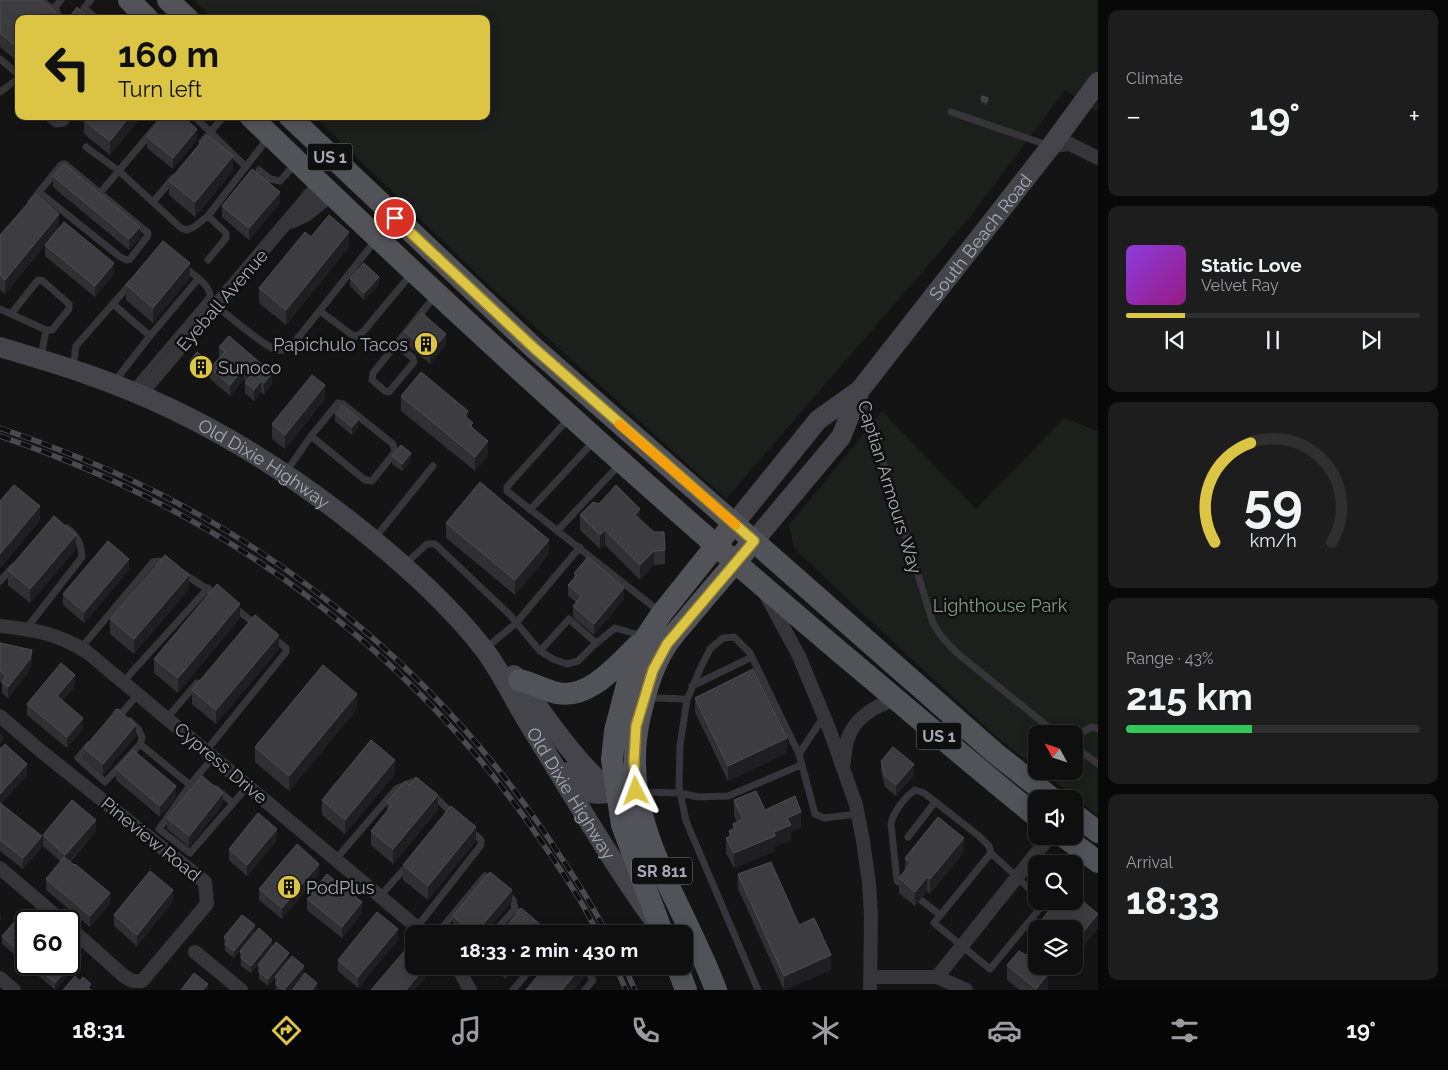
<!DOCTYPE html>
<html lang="en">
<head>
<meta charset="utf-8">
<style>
  :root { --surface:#0f0f10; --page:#1d1d1e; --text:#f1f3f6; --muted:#9b9c9f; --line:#2f2f30; --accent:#dcc445 }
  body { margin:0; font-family:Raleway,sans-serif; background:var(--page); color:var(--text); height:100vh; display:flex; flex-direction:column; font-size:19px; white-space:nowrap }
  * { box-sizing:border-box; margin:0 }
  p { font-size:16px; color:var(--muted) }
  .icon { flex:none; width:28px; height:28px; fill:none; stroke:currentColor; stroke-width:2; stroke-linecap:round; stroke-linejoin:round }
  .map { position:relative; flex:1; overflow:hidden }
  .drawer { display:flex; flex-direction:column; gap:10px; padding:10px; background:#080809; width:350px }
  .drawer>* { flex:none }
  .banner { position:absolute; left:15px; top:15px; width:475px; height:105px; border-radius:10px; box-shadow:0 2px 12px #0003,0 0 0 1px var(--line); background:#dcc445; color:#111; overflow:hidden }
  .needle { width:32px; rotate:310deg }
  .controls { position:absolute; left:1028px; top:725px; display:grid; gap:10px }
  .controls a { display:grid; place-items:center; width:55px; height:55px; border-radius:10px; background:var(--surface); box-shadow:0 2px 12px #0003,0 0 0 1px var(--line); font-size:25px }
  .speed { position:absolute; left:15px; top:910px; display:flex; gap:10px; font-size:25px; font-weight:700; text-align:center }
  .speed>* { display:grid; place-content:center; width:65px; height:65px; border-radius:50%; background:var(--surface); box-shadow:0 2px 12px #0003,0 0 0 1px var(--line); line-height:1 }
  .speed .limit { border:2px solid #111; border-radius:8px; background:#fff; color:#111 }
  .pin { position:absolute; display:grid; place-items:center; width:42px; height:42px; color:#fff; margin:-21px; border:2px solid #fff; border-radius:50%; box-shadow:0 1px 5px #0007 }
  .me { position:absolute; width:55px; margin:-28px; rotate:357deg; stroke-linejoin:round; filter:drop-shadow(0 0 4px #0008) }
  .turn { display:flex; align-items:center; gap:18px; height:105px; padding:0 20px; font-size:22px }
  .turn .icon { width:65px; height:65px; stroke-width:2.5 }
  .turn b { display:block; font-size:35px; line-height:42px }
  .big { font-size:38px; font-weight:700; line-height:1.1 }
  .drawer .card { flex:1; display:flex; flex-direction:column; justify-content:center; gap:8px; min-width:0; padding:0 18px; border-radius:10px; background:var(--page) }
  .drawer .dial { align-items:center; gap:0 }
  .dial svg { height:130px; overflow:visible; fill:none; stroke:var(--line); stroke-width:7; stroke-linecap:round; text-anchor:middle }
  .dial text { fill:var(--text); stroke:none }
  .song { display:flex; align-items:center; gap:15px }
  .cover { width:60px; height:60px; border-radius:8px; background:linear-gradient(135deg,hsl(270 70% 55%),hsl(310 70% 35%)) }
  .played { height:5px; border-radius:2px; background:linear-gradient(90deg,var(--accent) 20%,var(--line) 20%) }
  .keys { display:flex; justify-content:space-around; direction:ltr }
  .heat { display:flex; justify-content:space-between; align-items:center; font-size:28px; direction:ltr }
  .charge { height:8px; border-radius:4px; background:linear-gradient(90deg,#34c759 43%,var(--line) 0) }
  .trip { position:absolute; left:405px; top:925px; width:288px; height:50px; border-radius:10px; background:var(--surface); box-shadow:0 2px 12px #0003,0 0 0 1px var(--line); font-weight:700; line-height:50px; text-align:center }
  .menu { display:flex; height:80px; justify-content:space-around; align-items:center; background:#060606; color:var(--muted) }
  .menu .icon { width:35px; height:35px }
  .menu .active { color:var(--accent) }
  .menu b { font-size:22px; color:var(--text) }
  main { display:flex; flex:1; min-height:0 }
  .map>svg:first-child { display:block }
  .park { fill:#1b201c }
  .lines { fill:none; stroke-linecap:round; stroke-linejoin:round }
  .lane { stroke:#35353a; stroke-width:7 }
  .street { stroke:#35353a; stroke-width:14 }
  .secondary { stroke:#44444a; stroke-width:20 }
  .primary { stroke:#525259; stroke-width:22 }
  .rail-casing { stroke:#49494f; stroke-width:5.5 }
  .rail { stroke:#0f0f10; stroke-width:4; stroke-dasharray:11; stroke-linecap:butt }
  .wall { fill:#303033 }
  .shaded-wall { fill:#1f1f21 }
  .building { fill:#3d3d41; stroke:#4d4e53 }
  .route-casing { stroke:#8f7f2d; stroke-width:12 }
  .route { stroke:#dcc445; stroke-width:9 }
  .slow { stroke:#f59e0b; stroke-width:9 }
  .labels { text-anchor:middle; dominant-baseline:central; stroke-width:5; stroke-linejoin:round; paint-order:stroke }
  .shield { fill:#0f0f10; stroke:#797b83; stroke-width:1 }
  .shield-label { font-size:16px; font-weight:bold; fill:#a7a9b4 }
  .street-label { font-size:18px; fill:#a7a9b4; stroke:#0f0f10 }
  .poi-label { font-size:18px; fill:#a7a9b4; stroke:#0f0f10; text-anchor:start }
  .park-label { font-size:18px; fill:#809d87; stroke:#0f0f10 }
</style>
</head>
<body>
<main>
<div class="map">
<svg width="1098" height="990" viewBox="0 0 1098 990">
  <rect width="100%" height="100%" fill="#141415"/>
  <path class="park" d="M194,0H1098V112L1065,90L969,218L726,499L481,278L314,116H486V19H213Z
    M882,411L976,509L1064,418L1098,431V816L1041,771H1074V734H1036V768L991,732L865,616L794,548L789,525Z"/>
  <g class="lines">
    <path class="lane" d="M42,0L49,7H55L61,0
      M91,0L84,8L97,19
      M55,7L60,19
      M0,59L19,75
      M0,92L19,78
      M951,112L1050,146
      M46,116L56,124L64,123L70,116
      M194,116L246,167
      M202,142L224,116
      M86,147L119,171L181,228L187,230L194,227L208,216L268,138
      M259,170L270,179L280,181L295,164
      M100,193L165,116
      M31,202L61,165L65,164L148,233L147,237L130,259L126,260L119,256L39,192
      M153,202L173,178
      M208,216L226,233V238L208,260
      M113,304L150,336L114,382
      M216,306C228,315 266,348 277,350C283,352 290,346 294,343L375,241
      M0,309L46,330H52L69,309V304L43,281L38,280L11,314
      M320,311L352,335L357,336L363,332L412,273
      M150,336L198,279
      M396,344L413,358L414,362L389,392L385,391L372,380L373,373L435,296
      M41,357L46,330
      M73,367L76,346L131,283
      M132,389L210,297C211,285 192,274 183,266
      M863,398L933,623C939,635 947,643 957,653L1057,734
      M569,418L512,481L507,487V491L660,612
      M286,472L311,436L338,403L343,404L393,444L395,452L372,481L365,480L311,436
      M530,510L594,441
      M557,531L620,464
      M374,539L433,466
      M404,565L427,544H435L510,615L540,651L553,659L567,664L578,661L593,646L615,628L643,636
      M181,572L218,596
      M0,581L13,567
      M235,608L258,626
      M26,629L82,557C81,544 78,536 67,528
      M81,648L153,562L160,561L167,564
      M485,649L516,623L580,547
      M540,651L569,619L596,643
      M123,682L208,588
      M692,686L752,657
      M647,698C659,699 676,697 687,700
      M116,714L117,712L122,713L138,694
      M167,718L197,683
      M130,721L139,730L142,738L140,744
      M1074,736L1092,727L1098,729
      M89,745L78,758L105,782L140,744L190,785L213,757
      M1074,746L1098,764
      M206,751L286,652V648L272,637
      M799,754L824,716
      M190,785L159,829L190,853L248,786
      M216,789L233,803
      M641,792L680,793L698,797L728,796L801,765
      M433,795L454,815
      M908,837L935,802
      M991,853L1036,895
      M336,859L396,789L412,782L419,784
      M904,886L897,881L891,824C893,812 905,797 915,790L924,793L979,836L989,846L991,853L934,923L990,969L1041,907L1039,901
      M506,894L513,900L515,909L525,918
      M380,896L408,865
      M921,900L940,915
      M417,927L481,845V840L469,829
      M437,934L485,876L492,882
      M492,934L515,909
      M585,966L593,980L585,990
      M513,990L533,966
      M758,990L686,821L679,787L680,745L687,700L700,669L710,649L723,638L734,637L750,653L799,754L815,814L824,818L858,814"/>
    <path class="street" d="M1051,146L1070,144L1098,158
      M291,222L306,215L331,195
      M140,395L319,184
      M766,595L799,656L830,731L856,805L863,841L869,883L871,916L870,990
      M0,626C35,630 57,633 87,652L425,934
      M0,716L42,752L205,882L207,904L142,981H133L125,977L69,927
      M843,766C845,757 845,746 848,738C855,717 877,705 897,699
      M0,868L62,921
      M195,952L241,990
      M457,966L470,990
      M870,977H937L966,990
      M937,977L1050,836
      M0,978L14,990"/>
    <g class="secondary">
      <path id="s1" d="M0,347C29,356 58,364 86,374C197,412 299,476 388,552C422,581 455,612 483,648C499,668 513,698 527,721C568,787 607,855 653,919"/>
      <path d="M734,524L818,420L860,390"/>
      <path id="s2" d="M754,541L841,437L860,390L1051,146L1098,82"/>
      <path d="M514,675L519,680C536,704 590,785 617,791C621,792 625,791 629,791"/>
      <path d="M568,772C583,793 592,798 616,791"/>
    </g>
    <path class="primary" d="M129,0L148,19
      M168,0L188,19
      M250,116C441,301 638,481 841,653C906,707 970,763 1036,816
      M289,116L534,348L995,753L1053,799
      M519,680C532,683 544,690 557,693C589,700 618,664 638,645
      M1074,814L1098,832
      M1063,836L1098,862
      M663,934L622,825L612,760L615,731L629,677L646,637L662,613L726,533
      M677,966L686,990
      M716,990C680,893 611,813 643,704C648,683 655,662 667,644C673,635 681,626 688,618C707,595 726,573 745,551"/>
    <g class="rail-casing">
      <path id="rail" d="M0,428C44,443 87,460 129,479C296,556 442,681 545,833C567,866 589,899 607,934
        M0,436C43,451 85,467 126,487C292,565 436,687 539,838C560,869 582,900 598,934
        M615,966L626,990
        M624,966L635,990"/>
    </g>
    <use href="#rail" class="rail"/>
  </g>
  <path class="wall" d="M0,0L56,19H19V63L0,47Z
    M981,100L988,102L987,105L981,103Z
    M87,116H142L110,155L84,134V120Z
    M147,137L197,140L173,169L147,148Z
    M233,171L195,217L169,195V181Z
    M53,176L140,238L129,250L53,187Z
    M280,203L249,240L222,217V206Z
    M59,228L114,274L95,297L45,256V245L5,294L0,290V235Z
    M311,237L349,247L286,325L259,303V288Z
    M190,278L153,323L126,300V285Z
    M350,278L379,285L364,300L350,286Z
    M405,332L446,345L430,364L405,343Z
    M219,347L272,384L264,394L261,392L254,401L245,393V382L246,381L244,379L230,396L210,379V371L205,378L189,366V362L213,366L219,358Z
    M401,396L468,419L488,456L475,471L401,411Z
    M325,399L285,449L272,439V424Z
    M335,413L359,426L352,435L335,421Z
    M392,456L411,461L402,471L392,464Z
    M580,515L640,520L665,550V564L654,565L640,580L605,545L600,549L580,530Z
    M446,523L549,554L515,595L446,538Z
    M76,549L30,603L8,585V570Z
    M129,570L84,623L63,605V594Z
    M574,573L624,599L594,635L573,617V606L576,602L568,596V585L574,578Z
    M189,589L134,654L110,634V619Z
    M240,618L178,693L154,673V659Z
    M0,643L32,661L30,670L8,698L2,693V683L0,682Z
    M279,649L216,724L192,704V690Z
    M75,686L62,701L83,729L67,748L27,715V704Z
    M695,698L787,753L728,781L695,712Z
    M357,709L289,791L255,762V747Z
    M136,736L103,775L84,759V748Z
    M0,749L27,775L1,804L42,847L23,869L0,851Z
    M881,761L914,775L896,796L885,787L881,772Z
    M116,769L176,797L160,817L116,780Z
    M395,774L345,834L322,815V800Z
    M734,800L765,810L801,827L791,832V840L775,846V851L734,868L726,853V838L729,837V831L733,829V824L737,822L734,815Z
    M387,802L438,810L393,864L371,845V831L387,812Z
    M223,804L189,847L167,829V818Z
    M96,831L70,862L110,904L90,927L46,890V879L61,862L43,846V835Z
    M277,840L247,876L229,860V849Z
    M476,841L428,900L403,880V865Z
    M964,852L930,894L927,891L915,906L899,893V878L905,871V858Z
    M738,874L831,970L784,990L738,889Z
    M319,875L282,919L259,900V889Z
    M307,899L362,913L342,938L307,910Z
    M173,901L137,946L114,926V915Z
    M512,901L485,934H460L453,927V916Z
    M1040,922L1098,928L1074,958V929H1040Z
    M26,928L22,961L2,944V936Z
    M255,933L234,958L225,951L224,937Z
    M398,940L358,988L338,971V960Z
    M272,947L304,973L290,990H276V986L275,984V978L268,986L259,979V973L258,972V965L251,973L241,966V959L240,958V951Z
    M32,964H65L69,975L55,990L32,970Z
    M1007,965L1036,966H1056L1048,976V989L1047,990H1020L1007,980Z
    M491,966H516L506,979Z"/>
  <path class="shaded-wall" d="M56,12V19H50Z
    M130,116H142L110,155V141Z
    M197,129V140L173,169V158Z
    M233,156V171L195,217V202Z
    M280,192V203L249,240V228Z
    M59,214V228L5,294V280Z
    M140,227V238L129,250V239Z
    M349,232V247L286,325V310Z
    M114,263V274L95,297V286Z
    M190,263V278L153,323V308Z
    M379,277V285L364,300V293Z
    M446,334V345L430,364V353Z
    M213,364V368H210V371L205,378V374Z
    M244,368V379L230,396V385Z
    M272,373V384L264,394V383Z
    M261,381V392L254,401V390Z
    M325,385V399L285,449V435Z
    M468,411V426L465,416Z
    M359,419V426L352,435V427Z
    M488,441V456L475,471V457Z
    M411,453V461L402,471V464Z
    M40,506V521L0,569V554Z
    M640,509V523L635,515Z
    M605,530V545L600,549V535Z
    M76,535V549L30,603V589Z
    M549,540V554L515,595V580Z
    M654,551V565L640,580V565Z
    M129,559V570L84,623V612Z
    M189,575V589L134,654V639Z
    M624,588V599L594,635V624Z
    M240,604V618L178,693V678Z
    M279,635V649L216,724V710Z
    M32,650V661L30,670L8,698V687Z
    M75,675V686L57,707V696Z
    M357,694V709L289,791V776Z
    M83,718V729L67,748V737Z
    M136,725V736L103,775V764Z
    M3,731V742L0,745V734Z
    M787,738V753L728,781V766Z
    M395,760V774L345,834V820Z
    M27,764V775L0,805V794Z
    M914,764V775L896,796V785Z
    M176,786V797L160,817V806Z
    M223,793V804L189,847V836Z
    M438,795V810L393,864V849Z
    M801,812V827L791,832V840L775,846V851L734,868V853L774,832L787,818Z
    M96,820V831L65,866V855Z
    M476,827V841L428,900V886Z
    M277,829V840L247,876V865Z
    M42,836V847L23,869V858Z
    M964,838V852L930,894V879Z
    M319,864V875L282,919V908Z
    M927,877V891L915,906V892Z
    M173,890V901L137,946V935Z
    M512,890V901L485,934H475Z
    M110,893V904L90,927V916Z
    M362,902V913L342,938V927Z
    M1,913V920L0,921V914Z
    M1098,914V928L1074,958V943Z
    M255,925V933L234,958V951Z
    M541,925V934H534Z
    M398,929V940L358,988V977Z
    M272,940V947L251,973V966Z
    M26,949V956L22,961V954Z
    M289,953V960L268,986V979Z
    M831,955V970L784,990V976Z
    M304,966V973L290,990H284Z
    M426,966V977L415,990H406Z
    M507,966H516L506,979V968Z
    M582,966H588V974L574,990H562Z
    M1044,966H1056L1048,976V989L1047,990H1036L1042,969Z
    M69,967V975L55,990V983Z
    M317,983V990H312Z
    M208,984V990H203Z"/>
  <path class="building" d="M0,0H41L56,12L50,19H19V49L0,33Z
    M77,7L91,19H68Z
    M982,96L988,98L987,102L981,100Z
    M87,116H130L110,141L84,120Z
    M164,116H182L197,129L173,158L147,137Z
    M207,135L233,156L195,202L169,181Z
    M64,164L140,227L129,239L53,176Z
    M252,169L280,192L249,228L222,206Z
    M36,194L59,214L5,280L0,275V235Z
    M329,215L349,232L286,310L259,288L305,232L311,237Z
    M64,222L114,263L95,286L45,245Z
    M163,241L190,263L153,308L126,285Z
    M364,263L379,277L364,293L350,278Z
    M422,313L446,334L430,353L405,332Z
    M229,336L272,373L264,383L261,381L254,390L245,382L252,374L244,368L230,385L210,368L225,352L219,347Z
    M197,352L213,364L205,374L189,362Z
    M421,372L468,411L465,416L473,423L470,426L488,441L475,457L401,396Z
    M312,375L325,385L285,435L272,424Z
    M342,405L359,419L352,427L335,413Z
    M401,445L411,453L402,464L392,456Z
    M480,482L549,540L515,580L446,523Z
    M14,485L40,506L0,554V501Z
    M616,485L640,509L635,515L654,532H664L665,550L654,551L640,565L605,530L600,535L580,515L593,502L599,504Z
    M54,516L76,535L30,589L8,570Z
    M108,541L129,559L84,612L63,594Z
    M165,555L189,575L134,639L110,619Z
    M588,557L624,588L594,624L573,606L581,596L568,585L577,575L574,573Z
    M217,584L240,604L178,678L154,659Z
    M255,615L279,635L216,710L192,690Z
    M0,643L32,650L30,659L8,687L2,682L6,676L0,671Z
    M61,663L75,675L57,696L83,718L67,737L27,704Z
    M323,665L357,694L289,776L255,747Z
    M753,669L787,738L728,766L695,698Z
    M117,709L136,725L103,764L84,748Z
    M371,740L395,760L345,820L322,800Z
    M5,744L27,764L0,794V749Z
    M893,747L914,764L896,785L885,776L881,761Z
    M133,750L176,786L160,806L116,769Z
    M202,776L223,793L189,836L167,818Z
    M416,777L438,795L393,849L371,831L391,806L387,802L405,781L409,785Z
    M756,791L765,810L795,796L801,812L787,818L791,825L774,832L775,836L734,853L726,838L731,836L729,831L735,828L733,824L743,819L734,800Z
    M72,800L96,820L65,855L43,835Z
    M0,803L42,836L23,858L0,840Z
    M451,806L476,827L428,886L403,865Z
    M258,813L277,829L247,865L229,849Z
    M938,817L964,838L930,879L927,877L915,892L899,878L911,863L905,858Z
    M297,844L319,864L282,908L259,889Z
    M64,857L74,865L75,864L110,893L90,916L46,879Z
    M771,862L799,925L814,918L831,955L784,976L738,874Z
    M150,871L173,890L137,935L114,915Z
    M490,872L512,890L475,934H474L453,916Z
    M327,874L362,902L342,927L307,899Z
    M1074,894L1098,914L1074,943V929H1047L1048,928L1040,922L1056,901H1074Z
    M521,908L541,925L534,934H500Z
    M377,912L398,929L358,977L338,960Z
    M242,915L255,925L234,951L225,944L228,940L224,937Z
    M16,920L26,928V949L22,954L2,936Z
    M259,928L272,940L251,966L241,958L244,955L240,951Z
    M276,942L289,953L268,979L259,972L262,968L258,965Z
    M1036,942V966H1044L1042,969L1048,974L1036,989L1007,965L1019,951L1026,955Z
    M406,949L414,956V966H426L406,990H371Z
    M292,956L304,966L284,990H283L276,984L279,980L275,977Z
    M33,964H65L69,967L55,983Z
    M546,966H582L562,990H526Z
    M194,973L208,984L203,990H181Z
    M305,973L317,983L312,990H292Z
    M75,976L80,981L83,977L91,984L88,988L91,990H63Z"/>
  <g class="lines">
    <g class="route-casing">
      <path id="route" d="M395,218L534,348L754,541L667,644L653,670L636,726L634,761L636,791"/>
    </g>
    <use href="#route" class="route"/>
    <path class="slow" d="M619,424L736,525"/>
  </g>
  <defs>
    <g id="building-disc" transform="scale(1.25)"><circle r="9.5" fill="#dcc445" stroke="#0f0f10"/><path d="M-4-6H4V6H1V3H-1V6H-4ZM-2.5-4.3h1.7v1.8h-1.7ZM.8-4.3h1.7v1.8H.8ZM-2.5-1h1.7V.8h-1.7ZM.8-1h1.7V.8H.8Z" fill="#111"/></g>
  </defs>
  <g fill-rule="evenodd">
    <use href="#building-disc" x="426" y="344"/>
    <use href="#building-disc" x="201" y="367"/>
    <use href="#building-disc" x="289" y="887"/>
  </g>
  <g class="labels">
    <g class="shield">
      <rect x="307.5" y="143.5" width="45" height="27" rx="4"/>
      <rect x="916.5" y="722.5" width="45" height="27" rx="4"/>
      <rect x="632" y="857.5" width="60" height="27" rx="4"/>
    </g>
    <g class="shield-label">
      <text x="330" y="157">US 1</text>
      <text x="939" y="736">US 1</text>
      <text x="662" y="871">SR 811</text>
    </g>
    <g class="street-label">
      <text stroke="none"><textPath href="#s2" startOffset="381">South Beach Road</textPath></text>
      <text transform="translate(222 300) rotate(-49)">Eyeball Avenue</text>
      <text stroke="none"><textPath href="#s1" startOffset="290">Old Dixie Highway</textPath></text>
      <text transform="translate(890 487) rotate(73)">Captian Armours Way</text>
      <text transform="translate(221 763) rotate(40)">Cypress Drive</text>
      <text stroke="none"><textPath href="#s1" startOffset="748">Old Dixie Highway</textPath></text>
      <text transform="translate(151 839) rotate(39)">Pineview Road</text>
    </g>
    <g class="poi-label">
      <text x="408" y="344" text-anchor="end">Papichulo Tacos</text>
      <text x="218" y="367">Sunoco</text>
      <text x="306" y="887">PodPlus</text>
    </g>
    <g class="park-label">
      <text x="1000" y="605">Lighthouse Park</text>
    </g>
  </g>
</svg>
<div class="controls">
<a><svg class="needle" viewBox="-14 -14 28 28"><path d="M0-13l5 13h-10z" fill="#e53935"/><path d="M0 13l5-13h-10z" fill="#9b9c9f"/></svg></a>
<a><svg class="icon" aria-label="sound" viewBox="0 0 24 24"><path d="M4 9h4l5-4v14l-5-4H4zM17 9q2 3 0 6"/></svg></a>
<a><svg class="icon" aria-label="search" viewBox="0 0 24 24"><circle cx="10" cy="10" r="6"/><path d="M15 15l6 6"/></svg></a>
<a><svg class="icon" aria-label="layers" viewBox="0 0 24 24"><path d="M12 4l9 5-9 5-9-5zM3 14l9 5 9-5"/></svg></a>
</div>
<div class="speed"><div class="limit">60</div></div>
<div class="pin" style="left:395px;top:218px;background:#d93025"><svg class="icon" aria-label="arrive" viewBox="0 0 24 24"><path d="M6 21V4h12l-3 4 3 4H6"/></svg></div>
<svg class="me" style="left:636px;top:791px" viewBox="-20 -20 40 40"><path d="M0-17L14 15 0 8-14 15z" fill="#dcc445" stroke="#fff" stroke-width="4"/></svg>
<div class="trip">18:33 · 2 min · 430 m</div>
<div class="banner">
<div class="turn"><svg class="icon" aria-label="left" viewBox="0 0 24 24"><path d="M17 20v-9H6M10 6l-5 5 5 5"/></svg><div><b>160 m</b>Turn left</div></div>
</div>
</div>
<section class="drawer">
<div class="card"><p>Climate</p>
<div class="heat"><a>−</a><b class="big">19°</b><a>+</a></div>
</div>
<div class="card">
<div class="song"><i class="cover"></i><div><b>Static Love</b><p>Velvet Ray</p></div></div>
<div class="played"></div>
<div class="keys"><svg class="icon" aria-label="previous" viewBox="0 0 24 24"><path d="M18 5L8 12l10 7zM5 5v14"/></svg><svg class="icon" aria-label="pause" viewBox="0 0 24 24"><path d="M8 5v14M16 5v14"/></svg><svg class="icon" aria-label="next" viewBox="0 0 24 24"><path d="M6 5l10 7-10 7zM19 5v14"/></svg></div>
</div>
<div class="card dial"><svg viewBox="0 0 100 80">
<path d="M14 69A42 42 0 1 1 86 69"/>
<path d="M14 69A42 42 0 0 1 36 8" stroke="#dcc445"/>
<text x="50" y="56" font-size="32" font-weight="700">59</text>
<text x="50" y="72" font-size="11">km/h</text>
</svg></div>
<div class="card"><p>Range · 43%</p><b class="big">215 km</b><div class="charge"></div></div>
<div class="card"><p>Arrival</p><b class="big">18:33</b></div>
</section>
</main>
<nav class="menu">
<b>18:31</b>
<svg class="icon active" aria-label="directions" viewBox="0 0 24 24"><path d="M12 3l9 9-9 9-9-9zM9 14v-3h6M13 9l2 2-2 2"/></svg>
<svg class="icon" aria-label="music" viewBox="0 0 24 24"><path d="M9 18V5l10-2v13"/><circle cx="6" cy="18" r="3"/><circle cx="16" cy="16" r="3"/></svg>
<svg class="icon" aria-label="phone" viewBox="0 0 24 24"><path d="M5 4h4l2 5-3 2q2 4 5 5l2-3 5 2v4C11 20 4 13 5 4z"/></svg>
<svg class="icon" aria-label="climate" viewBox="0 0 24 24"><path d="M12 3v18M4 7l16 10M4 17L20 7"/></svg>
<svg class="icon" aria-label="car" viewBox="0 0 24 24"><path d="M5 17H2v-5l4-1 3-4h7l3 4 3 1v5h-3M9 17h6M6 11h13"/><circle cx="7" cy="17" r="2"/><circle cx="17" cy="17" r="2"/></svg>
<svg class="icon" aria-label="filters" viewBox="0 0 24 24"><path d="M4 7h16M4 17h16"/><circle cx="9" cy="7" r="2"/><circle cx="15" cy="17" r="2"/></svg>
<b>19°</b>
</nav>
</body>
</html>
